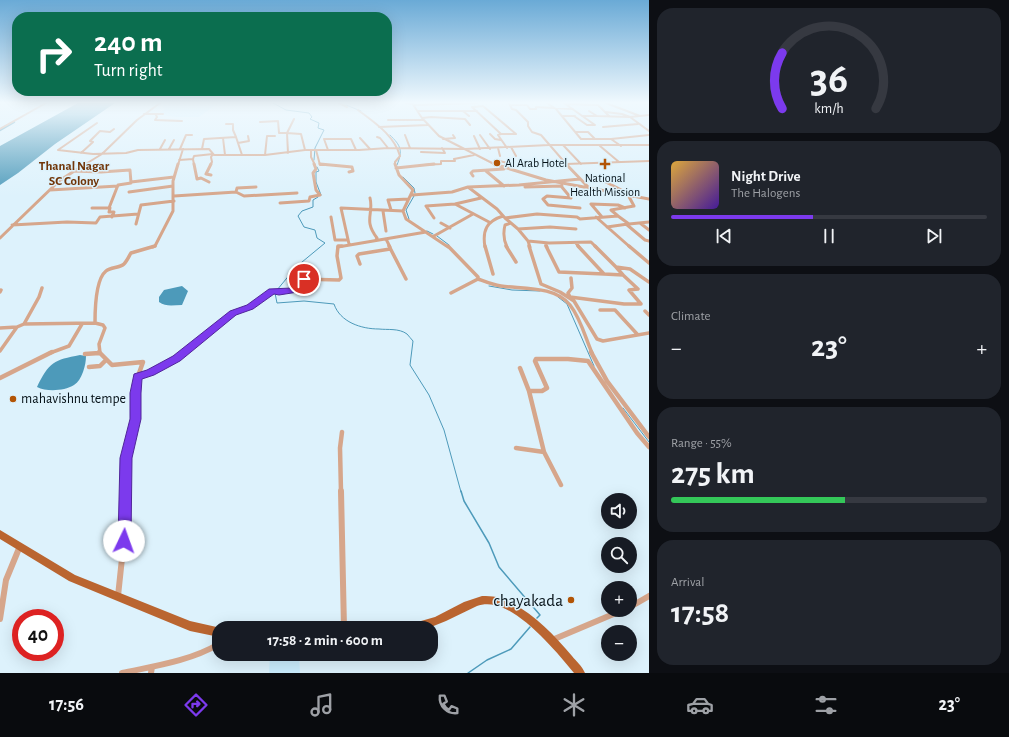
<!DOCTYPE html>
<html lang="en">
<head>
<meta charset="utf-8">
<style>
  :root { --surface:#171b24; --page:#20242c; --text:#f1f3f6; --muted:#9ea1a6; --line:#363941; --accent:#7c3aed }
  body { margin:0; font-family:"Alegreya Sans",sans-serif; background:var(--page); color:var(--text); height:100vh; display:flex; flex-direction:column; font-size:15px; white-space:nowrap }
  * { box-sizing:border-box; margin:0 }
  p { font-size:13px; color:var(--muted) }
  .icon { flex:none; width:22px; height:22px; fill:none; stroke:currentColor; stroke-width:2; stroke-linecap:round; stroke-linejoin:round }
  .map { position:relative; flex:1; overflow:hidden }
  .details { display:flex; flex-direction:column; gap:8px; padding:8px; background:#0d0f14; width:360px }
  .details>* { flex:none }
  .guide { position:absolute; left:12px; top:12px; width:380px; height:84px; border-radius:16px; box-shadow:0 4px 16px #0002; background:#0b6e4f; color:#fff; overflow:hidden }
  .controls { position:absolute; left:601px; top:493px; display:grid; gap:8px }
  .controls a { display:grid; place-items:center; width:36px; height:36px; border-radius:50%; background:var(--surface); box-shadow:0 4px 16px #0002; font-size:20px }
  .speed { position:absolute; left:12px; top:609px; display:flex; gap:8px; font-size:20px; font-weight:700; text-align:center }
  .speed>* { display:grid; place-content:center; width:52px; height:52px; border-radius:50%; background:var(--surface); box-shadow:0 4px 16px #0002; line-height:1 }
  .speed .limit { border:6px solid #d22; background:#fff; color:#111 }
  .pin { position:absolute; display:grid; place-items:center; width:34px; height:34px; color:#fff; margin:-17px; border:2px solid #fff; border-radius:50%; box-shadow:0 1px 4px #0007 }
  .me { position:absolute; width:44px; margin:-22px; rotate:3deg; stroke-linejoin:round; filter:drop-shadow(0 0 3px #0008) }
  .turn { display:flex; align-items:center; gap:14px; height:84px; padding:0 16px; font-size:18px }
  .turn .icon { width:52px; height:52px; stroke-width:2.5 }
  .turn b { display:block; font-size:28px; line-height:34px }
  .big { font-size:30px; font-weight:700; line-height:1.1 }
  .details .widget { flex:1; display:flex; flex-direction:column; justify-content:center; gap:6px; min-width:0; padding:0 14px; border-radius:16px; background:var(--page) }
  .details .dial { align-items:center; gap:0 }
  .dial svg { height:104px; overflow:visible; fill:none; stroke:var(--line); stroke-width:7; stroke-linecap:round; text-anchor:middle }
  .dial text { fill:var(--text); stroke:none }
  .song { display:flex; align-items:center; gap:12px }
  .cover { width:48px; height:48px; border-radius:6px; background:linear-gradient(135deg,hsl(40 70% 55%),hsl(260 70% 35%)) }
  .played { height:4px; border-radius:2px; background:linear-gradient(90deg,var(--accent) 45%,var(--line) 45%) }
  .keys { display:flex; justify-content:space-around; direction:ltr }
  .heat { display:flex; justify-content:space-between; align-items:center; font-size:22px; direction:ltr }
  .charge { height:6px; border-radius:3px; background:linear-gradient(90deg,#34c759 55%,var(--line) 0) }
  .trip { position:absolute; left:212px; top:621px; width:226px; height:40px; border-radius:16px; background:var(--surface); box-shadow:0 4px 16px #0002; font-weight:700; line-height:40px; text-align:center }
  .dock { display:flex; height:64px; justify-content:space-around; align-items:center; background:#090b0e; color:var(--muted) }
  .dock .icon { width:28px; height:28px }
  .dock .on { color:var(--accent) }
  .dock b { font-size:18px; color:var(--text) }
  main { display:flex; flex:1; min-height:0 }
  .map>svg:first-child { display:block }
  .built { fill:#caedfd }
  .water { fill:#4d9aba }
  .lines { fill:none; stroke-linecap:round; stroke-linejoin:round }
  .stream-far1 { stroke:#4d9aba; stroke-width:1 }
  .stream { stroke:#4d9aba; stroke-width:1.5 }
  .canal { stroke:#4d9aba; stroke-width:2.5 }
  .minor-far4 { stroke:#d6a68b; stroke-width:2 }
  .minor-far3 { stroke:#d6a68b; stroke-width:3 }
  .minor-far2 { stroke:#d6a68b; stroke-width:3.5 }
  .minor-far1 { stroke:#d6a68b; stroke-width:4.5 }
  .minor { stroke:#d6a68b; stroke-width:6 }
  .major { fill:#ba6530; fill-rule:evenodd }
  .route { fill:#7c3aed; stroke:#51269a }
  .poi-dot { fill:#b25405; stroke:#ddf2fc; stroke-width:1.5 }
  .labels { text-anchor:middle; dominant-baseline:central; stroke-width:3; stroke-linejoin:round; paint-order:stroke }
  .far-poi-label { font-size:12px; fill:#051117; stroke:#ddf2fc; text-anchor:start }
  .far-neighbourhood-label { font-size:13px; font-weight:bold; fill:#713508; stroke:#ddf2fc }
  .poi-label { font-size:14px; fill:#051117; stroke:#ddf2fc; text-anchor:start }
  .near-poi-label { font-size:17px; fill:#051117; stroke:#ddf2fc; text-anchor:end }
</style>
</head>
<body>
<main>
<div class="map">
<svg width="649" height="673" viewBox="0 0 649 673">
  <rect width="100%" height="100%" fill="#ddf2fc"/>
  <path class="built" d="M169,103L202,104L214,106L199,117H176L157,114L166,109L162,108Z
    M270,654H299L300,673H269Z"/>
  <path class="water" d="M78,103H115L55,144L18,173L0,185V146Z
    M182,286L188,291L182,305C173,305 166,307 159,302V297L164,290Z
    M80,355L86,356C86,365 82,380 74,385C64,391 47,392 37,387C49,362 54,360 80,355Z"/>
  <g class="lines">
    <path class="stream-far1" d="M273,103L286,110L309,113L312,117L310,119L319,123L318,128L324,130L315,148L314,160
      M346,105L361,111
      M390,135C401,146 403,150 397,165
      M317,167L319,171L316,172V182L321,195
      M403,177L414,188L415,193
      M409,219L406,210L414,196
      M427,231L433,234
      M437,236L449,245
      M489,286L512,290L540,291
      M277,290L296,267L325,243L317,238L315,230L304,227L298,216L302,211L313,207V200L318,197
      M275,293L277,303L304,301L334,304C340,322 361,329 379,329C387,330 399,328 407,334C409,336 411,339 413,341L410,365L429,395L444,430L461,492
      M558,297L567,304L594,366
      M623,408L649,442"/>
    <path class="stream" d="M461,491L464,501L489,543L499,567L540,615L537,618
      M468,673L487,660L511,649L530,627"/>
    <path class="canal" d="M0,130L14,122"/>
    <path class="minor-far4" d="M339,103L347,107
      M406,103L413,104
      M412,103L422,118L439,136L496,165
      M509,103L512,109L516,110L528,122V126L532,132L541,135L567,165
      M547,103L556,109L581,139H611
      M564,103L595,125H587L574,116
      M606,103L640,116
      M566,104L598,105L609,116
      M414,105L477,103
      M510,105H527L530,109H536V107L573,109
      M472,107L501,134L498,135L507,148
      M473,107L483,106L516,134H501
      M358,110C375,123 394,135 400,156L395,162V165
      M418,111H477
      M463,111L469,116
      M589,111L597,116L630,117L649,131
      M606,112L622,114L630,117L649,115
      M144,114H163
      M156,115L157,117L155,120L182,121
      M562,116H575
      M582,116H597
      M422,118L431,117L465,119L470,125
      M388,120H423
      M260,122L278,121L279,133H287
      M226,124H233V130L236,137
      M379,127L428,125
      M603,127L638,124
      M0,129L46,103
      M575,132H588L595,139
      M287,133L294,119
      M490,134L495,139L501,140
      M405,135L410,148
      M480,135L490,149
      M474,136L480,149
      M377,137L380,138L388,148
      M223,138L225,155
      M360,138L370,149
      M443,139L455,138L453,135
      M238,143L249,141L248,136
      M563,145L581,164
      M600,146L619,162
      M621,146L611,139L649,135
      M511,147L516,156
      M498,148L500,156
      M160,149L165,140
      M169,149L174,140
      M180,149L186,135H192
      M202,149L204,139L236,137L242,155
      M58,150L93,154L126,153L138,150L209,149L214,155H265L305,150H359L388,148L465,149L549,145H649
      M58,150L97,123
      M311,150V157L315,165
      M316,150L320,165H332
      M328,150L324,139H351L356,150
      M421,152L445,153L442,148
      M81,153L93,142L90,141L100,131L110,132L114,129
      M288,153L287,133L301,134L305,150
      M265,155L267,136H275
      M193,159L194,156L213,154L211,157L212,162L210,165
      M179,160L193,159L194,165
      M495,160L508,163L506,165
      M566,164L649,161
      M84,165L102,154L137,120L160,103
      M178,165L183,149
      M423,165L441,164V161H455L454,159L474,155"/>
    <path class="minor-far3" d="M194,164L197,179L201,178L209,182
      M211,164L206,174L211,175
      M320,164L352,167L353,171L349,172
      M395,164L399,175L413,190L403,211L406,219L448,247
      M494,164L546,180L649,199
      M566,164L589,188
      M396,168L434,164
      M503,168L507,164
      M73,171L101,172L130,170L131,183L118,185L109,208H92
      M486,171L504,186
      M473,176L471,173L473,171L504,169
      M580,179L519,185L468,187L497,209L505,218L537,214L577,217L580,219L618,216L611,210L634,206L627,193L606,182
      M131,182L174,177
      M561,186L571,198L547,196L543,199L548,205L580,208
      M525,187L562,186
      M50,190L118,186
      M129,192L173,186
      M236,192L244,196L297,193
      M412,195L452,192L468,187
      M174,196L236,192L237,188L256,187
      M370,198C374,214 363,220 377,238L376,240
      M280,203L309,201L310,197L320,195L316,190L313,173L316,169L314,164
      M455,204L489,222
      M110,208L109,212H114L112,217
      M391,210L388,200L409,199
      M383,211L386,231
      M618,216L629,224L649,222
      M331,217L335,240H347
      M596,217L630,247
      M602,217L591,204L618,205L625,208
      M434,218L426,206L455,204L481,198
      M505,218L518,229L550,227L576,229
      M441,223L450,228
      M640,223L649,230
      M136,224L141,205L174,201
      M626,224L645,240L649,241
      M12,225L67,222L96,223L100,217L138,214
      M607,227L628,224
      M518,229L528,241L549,243L591,242L596,247
      M434,236L473,214
      M0,238L59,181L85,164
      M386,239L390,247
      M528,241L530,247
      M545,243L547,247
      M576,243L579,247
      M349,244L341,208L403,211
      M153,247L155,246L173,211V181L178,164
      M338,247L426,232
      M485,247C482,230 487,221 503,216
      M507,247C503,239 503,233 505,225L511,223"/>
    <path class="minor-far2" d="M389,246L406,279
      M448,246L478,277V279L451,293
      M485,246L493,274
      M506,246L516,262
      M529,246L541,284L560,292L574,301L597,339L603,341L649,333
      M546,246L559,272L604,274L578,246
      M595,246L616,267
      M629,246L649,263
      M360,264L357,256L359,254L390,249
      M604,274L623,275L616,267L630,269L649,282
      M623,275L638,289
      M478,279C486,282 493,285 501,286C524,289 555,286 570,305C581,319 585,337 592,353
      M0,292L1,290
      M570,297L624,304H641L629,290L638,289
      M570,297L568,293L572,288L571,278
      M600,310H615L638,335
      M645,311L649,315
      M24,324L39,297L42,288
      M0,328L17,327L24,324L95,323
      M0,351L17,327
      M50,353L69,346L82,324
      M100,353L99,344L105,328L103,325L95,323C95,310 96,279 106,271C111,267 120,268 124,264C127,261 129,256 131,253L155,246
      M183,353L233,313L250,307L272,291L279,292L295,290L300,279L339,280L341,278L337,256L338,246H342"/>
    <path class="minor-far1" d="M99,352L112,365L143,362L137,379L135,419L126,458L124,492
      M591,352L607,381L649,437
      M85,354L99,353
      M89,367L100,366L106,360
      M520,368L529,391L544,452L561,485
      M138,377L151,373L184,352
      M0,378L52,352
      M529,391H542L547,388L535,361L536,359H568L588,361L637,433L649,447
      M516,448L544,452
      M341,492L340,448L342,432"/>
    <path class="minor" d="M341,491L344,628
      M118,596L125,530L124,491
      M630,607L649,596
      M0,619L6,580L20,546
      M552,640L623,610
      M122,673C155,666 190,661 219,644
      M151,673L152,667"/>
    <path class="major" d="M0,530L75,575L190,621L221,628H219V637L190,631L69,581L0,539Z
      M482,596C493,596 502,597 512,603C535,615 555,636 572,656C576,661 582,666 585,673H574C557,652 522,611 495,605C489,604 482,604 477,606L446,621L431,627L405,628L407,625L435,617L464,602Z"/>
  </g>
  <linearGradient id="sky" x2="0" y2="1"><stop stop-color="#6aaad6"/><stop offset="0.52" stop-color="#f0f9fe"/><stop offset="1" stop-color="#f0f9fe" stop-opacity="0"/></linearGradient>
  <rect width="649" height="197" fill="url(#sky)"/>
  <path class="route" d="M304,276L308,279L303,281L298,292L279,295L274,294L253,309L236,315L180,361L154,375L142,379L141,393V419L132,458L131,541L129,546L124,548L120,546L118,541L120,458L130,419V393L134,374L147,370L173,356L230,311L247,305L269,289L292,288L297,278Z"/>
  <g class="poi-dot">
    <circle cx="497" cy="163" r="4"/>
    <path d="M603 158h4v4h4v4h-4v4h-4v-4h-4v-4h4z"/>
    <circle cx="13" cy="399" r="4"/>
    <circle cx="571" cy="600" r="4"/>
  </g>
  <g class="labels">
    <g class="far-poi-label">
      <text x="505" y="163">Al Arab Hotel</text>
      <text x="605" y="178" text-anchor="middle">National<tspan x="605" dy="14">Health Mission</tspan></text>
    </g>
    <g class="far-neighbourhood-label">
      <text x="74" y="166">Thanal Nagar<tspan x="74" dy="15">SC Colony</tspan></text>
    </g>
    <g class="poi-label">
      <text x="21" y="399">mahavishnu tempe</text>
    </g>
    <g class="near-poi-label">
      <text x="563" y="600">chayakada</text>
    </g>
  </g>
</svg>
<div class="controls">
<a><svg class="icon" aria-label="sound" viewBox="0 0 24 24"><path d="M4 9h4l5-4v14l-5-4H4zM17 9q2 3 0 6"/></svg></a>
<a><svg class="icon" aria-label="search" viewBox="0 0 24 24"><circle cx="10" cy="10" r="6"/><path d="M15 15l6 6"/></svg></a>
<a>+</a>
<a>−</a>
</div>
<div class="speed"><div class="limit">40</div></div>
<div class="pin" style="left:304px;top:279px;background:#d93025"><svg class="icon" aria-label="arrive" viewBox="0 0 24 24"><path d="M6 21V4h12l-3 4 3 4H6"/></svg></div>
<svg class="me" style="left:124px;top:541px" viewBox="-20 -20 40 40"><circle r="19" fill="#fff"/><path d="M0-13L10 11 0 6-10 11z" fill="#7c3aed"/></svg>
<div class="trip">17:58 · 2 min · 600 m</div>
<div class="guide">
<div class="turn"><svg class="icon" aria-label="right" viewBox="0 0 24 24"><path d="M7 20v-9h11M14 6l5 5-5 5"/></svg><div><b>240 m</b>Turn right</div></div>
</div>
</div>
<section class="details">
<div class="widget dial"><svg viewBox="0 0 100 80">
<path d="M14 69A42 42 0 1 1 86 69"/>
<path d="M14 69A42 42 0 0 1 14 26" stroke="#7c3aed"/>
<text x="50" y="56" font-size="32" font-weight="700">36</text>
<text x="50" y="72" font-size="11">km/h</text>
</svg></div>
<div class="widget">
<div class="song"><i class="cover"></i><div><b>Night Drive</b><p>The Halogens</p></div></div>
<div class="played"></div>
<div class="keys"><svg class="icon" aria-label="previous" viewBox="0 0 24 24"><path d="M18 5L8 12l10 7zM5 5v14"/></svg><svg class="icon" aria-label="pause" viewBox="0 0 24 24"><path d="M8 5v14M16 5v14"/></svg><svg class="icon" aria-label="next" viewBox="0 0 24 24"><path d="M6 5l10 7-10 7zM19 5v14"/></svg></div>
</div>
<div class="widget"><p>Climate</p>
<div class="heat"><a>−</a><b class="big">23°</b><a>+</a></div>
</div>
<div class="widget"><p>Range · 55%</p><b class="big">275 km</b><div class="charge"></div></div>
<div class="widget"><p>Arrival</p><b class="big">17:58</b></div>
</section>
</main>
<nav class="dock">
<b>17:56</b>
<svg class="icon on" aria-label="directions" viewBox="0 0 24 24"><path d="M12 3l9 9-9 9-9-9zM9 14v-3h6M13 9l2 2-2 2"/></svg>
<svg class="icon" aria-label="music" viewBox="0 0 24 24"><path d="M9 18V5l10-2v13"/><circle cx="6" cy="18" r="3"/><circle cx="16" cy="16" r="3"/></svg>
<svg class="icon" aria-label="phone" viewBox="0 0 24 24"><path d="M5 4h4l2 5-3 2q2 4 5 5l2-3 5 2v4C11 20 4 13 5 4z"/></svg>
<svg class="icon" aria-label="climate" viewBox="0 0 24 24"><path d="M12 3v18M4 7l16 10M4 17L20 7"/></svg>
<svg class="icon" aria-label="car" viewBox="0 0 24 24"><path d="M5 17H2v-5l4-1 3-4h7l3 4 3 1v5h-3M9 17h6M6 11h13"/><circle cx="7" cy="17" r="2"/><circle cx="17" cy="17" r="2"/></svg>
<svg class="icon" aria-label="filters" viewBox="0 0 24 24"><path d="M4 7h16M4 17h16"/><circle cx="9" cy="7" r="2"/><circle cx="15" cy="17" r="2"/></svg>
<b>23°</b>
</nav>
</body>
</html>
